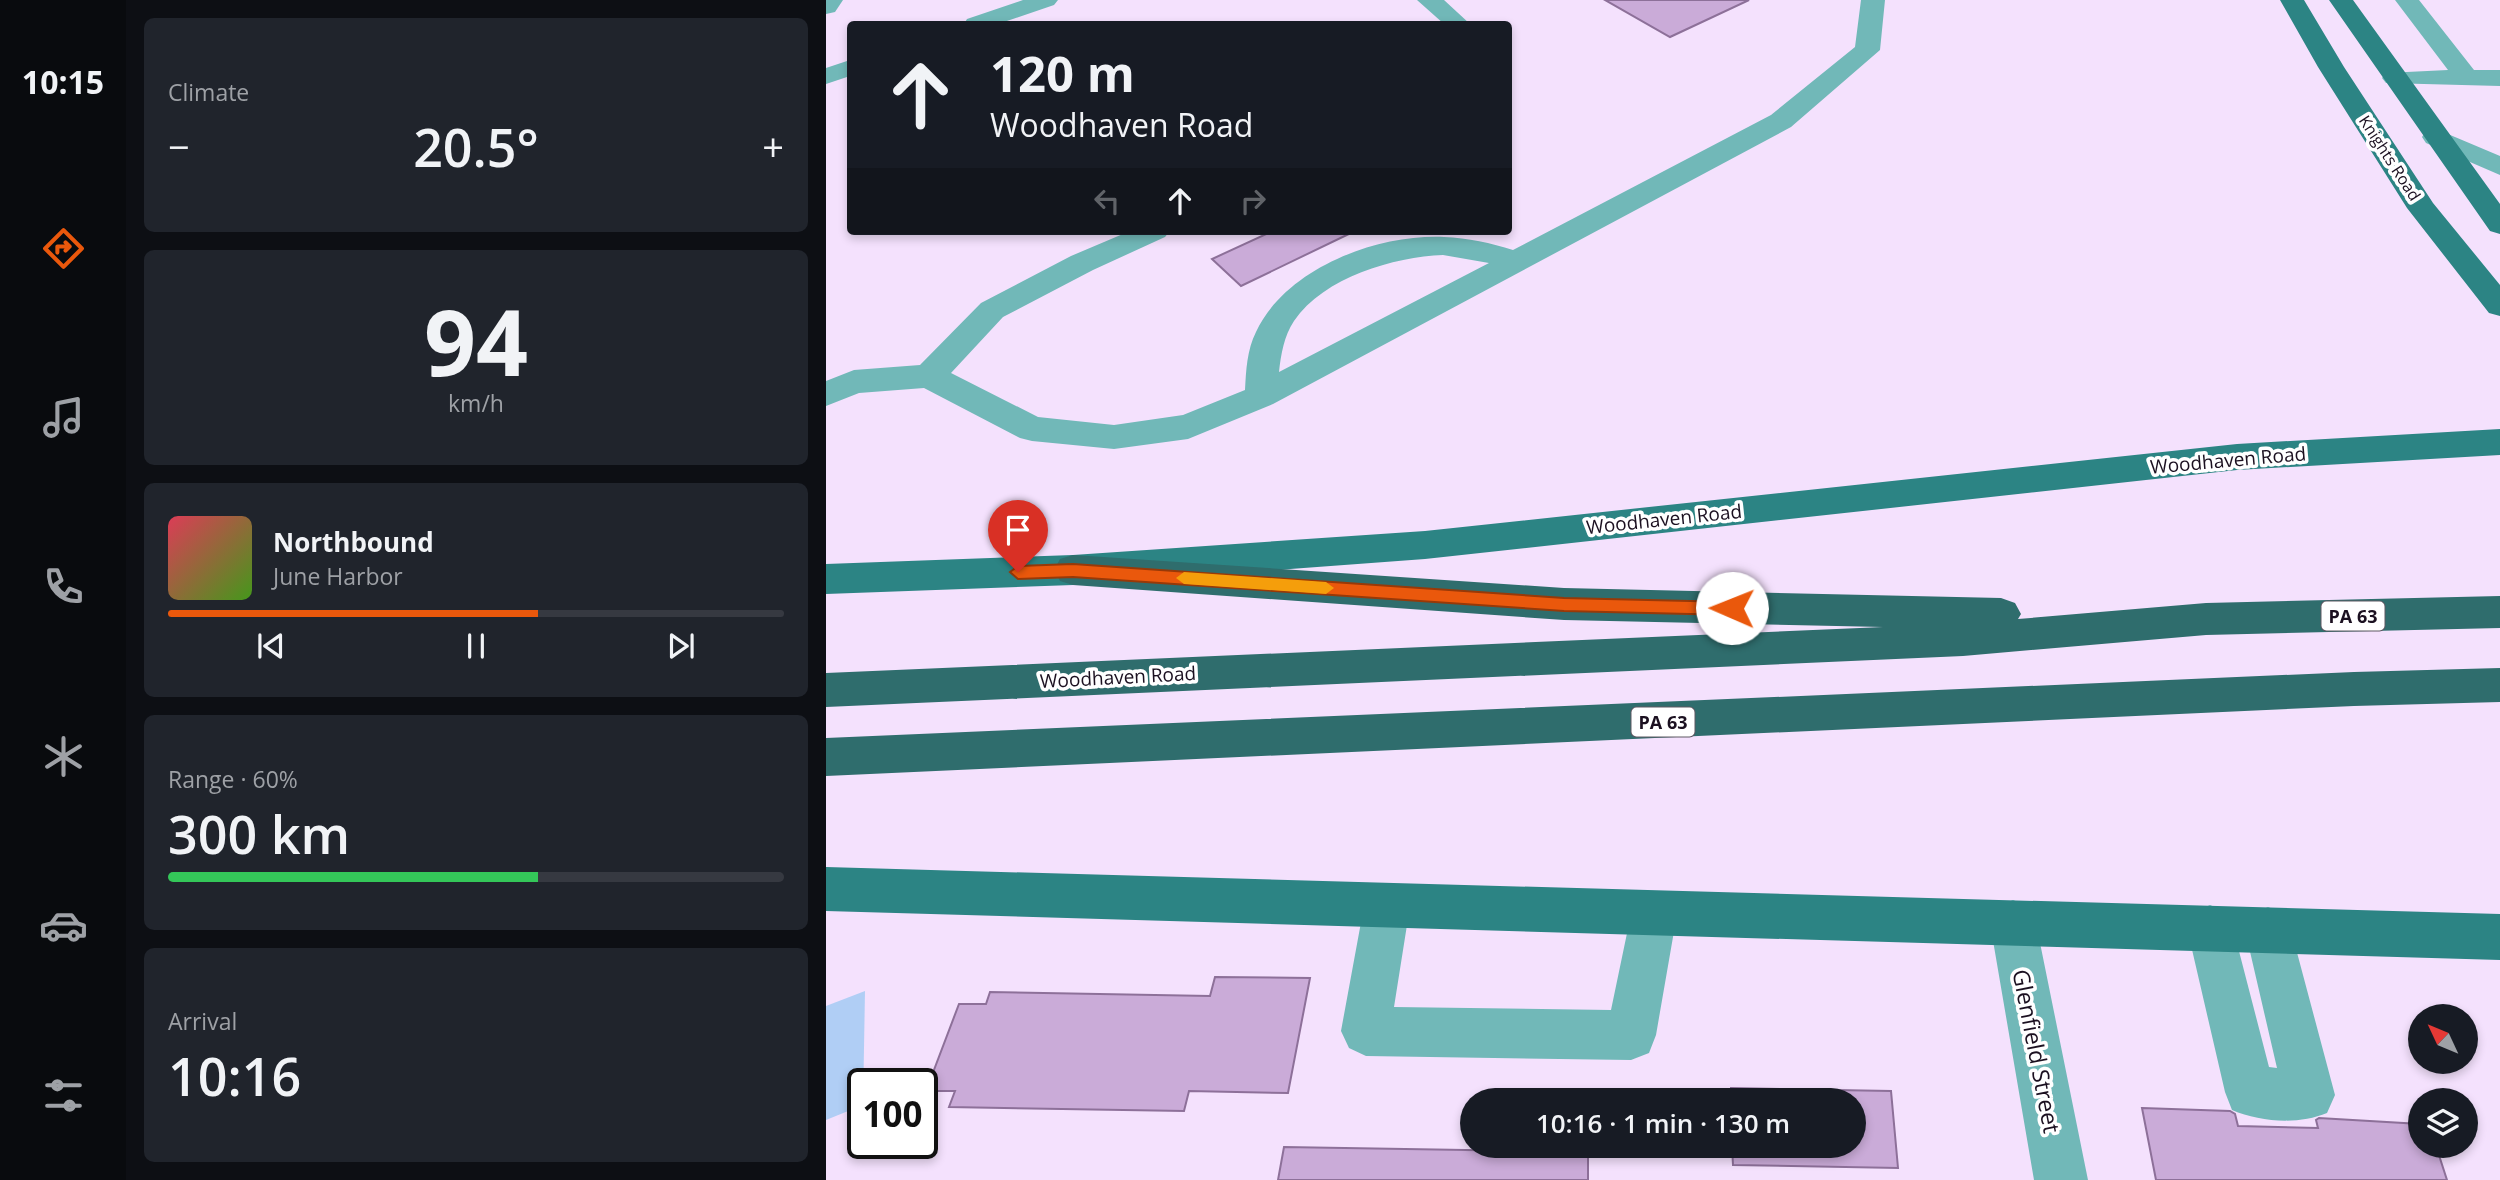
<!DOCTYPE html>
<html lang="en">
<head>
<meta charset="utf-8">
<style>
  :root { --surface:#171b24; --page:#20242c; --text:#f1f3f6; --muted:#9ea1a6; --line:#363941; --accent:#ea580c }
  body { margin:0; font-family:"Open Sans",sans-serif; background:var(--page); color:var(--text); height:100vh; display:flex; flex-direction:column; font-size:26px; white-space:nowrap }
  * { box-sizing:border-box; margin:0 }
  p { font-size:23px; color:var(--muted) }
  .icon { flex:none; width:38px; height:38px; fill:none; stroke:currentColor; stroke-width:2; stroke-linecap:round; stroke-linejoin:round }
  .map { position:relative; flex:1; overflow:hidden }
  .drawer { display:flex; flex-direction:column; gap:18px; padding:18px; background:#0d0f14; width:700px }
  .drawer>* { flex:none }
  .guide { position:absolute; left:21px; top:21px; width:665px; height:214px; border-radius:7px; box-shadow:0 4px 10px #0003; background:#171b24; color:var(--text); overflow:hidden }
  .needle { width:46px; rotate:314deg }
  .buttons { position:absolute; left:1582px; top:1004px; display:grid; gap:14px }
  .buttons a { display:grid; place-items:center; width:70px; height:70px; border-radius:50%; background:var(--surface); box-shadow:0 4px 10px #0003; font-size:35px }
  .speed { position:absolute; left:21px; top:1068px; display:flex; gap:14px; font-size:35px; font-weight:700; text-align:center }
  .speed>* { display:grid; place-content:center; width:91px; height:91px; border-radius:50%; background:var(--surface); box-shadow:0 4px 10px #0003; line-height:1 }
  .speed .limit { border:4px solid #111; border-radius:10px; background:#fff; color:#111 }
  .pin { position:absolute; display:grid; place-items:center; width:60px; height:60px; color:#fff; margin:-72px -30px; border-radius:50% 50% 50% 0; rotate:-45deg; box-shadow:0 0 7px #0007 }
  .pin .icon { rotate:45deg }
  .me { position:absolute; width:77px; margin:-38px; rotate:271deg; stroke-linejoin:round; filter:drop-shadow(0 0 5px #0008) }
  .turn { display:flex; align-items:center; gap:24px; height:147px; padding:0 28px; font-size:32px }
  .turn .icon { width:91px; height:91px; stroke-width:2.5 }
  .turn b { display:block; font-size:49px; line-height:60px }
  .lanes { display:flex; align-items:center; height:66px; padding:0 28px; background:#0003; justify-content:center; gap:35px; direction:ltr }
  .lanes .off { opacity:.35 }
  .big { font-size:52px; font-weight:600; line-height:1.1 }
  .drawer .widget { flex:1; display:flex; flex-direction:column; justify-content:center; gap:10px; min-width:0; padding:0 24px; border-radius:10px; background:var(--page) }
  .drawer .dial { align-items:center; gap:0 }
  .dial b { font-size:91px; line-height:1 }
  .song { display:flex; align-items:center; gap:21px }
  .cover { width:84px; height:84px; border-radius:10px; background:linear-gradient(135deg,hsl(350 70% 55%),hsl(100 70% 35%)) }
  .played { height:7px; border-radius:4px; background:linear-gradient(90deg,var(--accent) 60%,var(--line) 60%) }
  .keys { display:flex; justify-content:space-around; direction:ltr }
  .heat { display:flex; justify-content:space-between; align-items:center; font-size:38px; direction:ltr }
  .charge { height:10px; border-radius:5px; background:linear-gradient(90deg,#34c759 60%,var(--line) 0) }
  .trip { position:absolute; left:634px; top:1088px; width:406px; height:70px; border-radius:35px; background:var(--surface); box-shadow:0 4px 10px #0003; font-weight:600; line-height:70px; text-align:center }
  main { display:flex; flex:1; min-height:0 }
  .dock { display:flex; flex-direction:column; width:126px; justify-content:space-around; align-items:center; background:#090b0e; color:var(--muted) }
  .dock .icon { width:49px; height:49px }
  .dock .current { color:var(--accent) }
  .dock b { font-size:32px; color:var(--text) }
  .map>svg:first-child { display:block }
  .water { fill:#b0cef5 }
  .building { fill:#caabd8; stroke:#8d7099; stroke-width:2 }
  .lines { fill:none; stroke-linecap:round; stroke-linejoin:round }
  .minor { fill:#71b8b8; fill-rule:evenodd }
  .major { fill:#2c8484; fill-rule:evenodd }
  .highway { fill:#2f6d6d; fill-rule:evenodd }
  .route { fill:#ea580c; stroke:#983908; stroke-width:2 }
  .slow { fill:#f59e0b }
  .labels { text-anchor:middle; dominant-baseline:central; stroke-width:7; stroke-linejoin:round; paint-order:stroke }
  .far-street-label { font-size:16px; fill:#1b1020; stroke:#fff }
  .shield { fill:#fff; stroke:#5f5863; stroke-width:2 }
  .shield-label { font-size:18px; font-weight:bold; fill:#1b1020 }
  .street-label { font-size:19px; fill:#1b1020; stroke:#fff }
  .near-street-label { font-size:23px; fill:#1b1020; stroke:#fff }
</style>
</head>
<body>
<main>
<nav class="dock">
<b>10:15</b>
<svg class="icon current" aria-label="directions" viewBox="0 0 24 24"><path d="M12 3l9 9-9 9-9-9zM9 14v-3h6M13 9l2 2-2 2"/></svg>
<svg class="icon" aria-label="music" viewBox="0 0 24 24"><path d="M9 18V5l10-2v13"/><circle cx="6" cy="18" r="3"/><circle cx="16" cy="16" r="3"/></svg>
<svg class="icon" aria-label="phone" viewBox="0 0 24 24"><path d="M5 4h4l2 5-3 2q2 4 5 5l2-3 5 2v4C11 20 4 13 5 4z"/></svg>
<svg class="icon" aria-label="climate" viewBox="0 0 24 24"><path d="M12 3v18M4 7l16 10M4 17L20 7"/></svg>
<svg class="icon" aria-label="car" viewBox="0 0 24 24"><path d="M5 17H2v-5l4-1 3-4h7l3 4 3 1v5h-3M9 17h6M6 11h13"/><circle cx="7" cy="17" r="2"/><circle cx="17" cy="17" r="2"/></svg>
<svg class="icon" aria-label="filters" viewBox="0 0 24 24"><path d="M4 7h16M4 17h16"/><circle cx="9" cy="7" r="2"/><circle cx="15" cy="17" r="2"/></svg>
</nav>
<section class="drawer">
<div class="widget"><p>Climate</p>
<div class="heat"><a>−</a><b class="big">20.5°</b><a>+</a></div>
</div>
<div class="widget dial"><b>94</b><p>km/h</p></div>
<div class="widget">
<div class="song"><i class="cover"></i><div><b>Northbound</b><p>June Harbor</p></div></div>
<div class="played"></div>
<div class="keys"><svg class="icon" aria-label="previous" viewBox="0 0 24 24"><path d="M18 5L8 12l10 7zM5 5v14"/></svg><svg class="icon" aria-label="pause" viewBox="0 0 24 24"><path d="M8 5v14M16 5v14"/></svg><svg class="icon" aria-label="next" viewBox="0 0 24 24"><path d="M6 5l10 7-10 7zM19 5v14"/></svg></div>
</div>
<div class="widget"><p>Range · 60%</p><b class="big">300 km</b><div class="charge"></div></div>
<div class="widget"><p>Arrival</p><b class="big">10:16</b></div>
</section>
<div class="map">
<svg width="1674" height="1180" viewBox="0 0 1674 1180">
  <rect width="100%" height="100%" fill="#f4e1fd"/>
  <path class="water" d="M39,991L37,1105L0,1120V1006Z"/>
  <path class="building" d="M779,0H923L844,37Z
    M447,231H529L415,286L386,259Z
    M389,977L484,978L462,1093L363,1091L358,1111L123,1107L129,1091H100L133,1004H160L164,992L384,996Z
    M905,1088L1065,1091L1072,1168L907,1165L906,1146H1027V1101H905Z
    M1316,1108L1404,1111L1409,1114L1412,1126L1492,1128L1490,1120L1493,1118L1594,1124V1146H1610L1621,1180H1330Z
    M458,1147L762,1152V1180H452Z"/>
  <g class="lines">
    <path class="minor" d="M0,0H17L9,12L0,14Z
      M197,0H232L228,5L172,24H138L141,19Z
      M591,0H618L644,24H618Z
      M1035,0H1059L1054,50L965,127L447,404L362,439L288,449L206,441L194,438L98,388L33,393L0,406V381L28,370L94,365L155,303L245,256L304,231H344L339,237L267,270L177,317L125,373L212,417L288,425L357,415L419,390C420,370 421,350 430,332C460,268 551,234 618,237C642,238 665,243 687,250L945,115L1029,47ZM617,255L663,263L453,372C455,354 458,336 468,321C498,277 568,257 617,255Z
      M1569,0H1593L1648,70H1674V86L1560,83L1556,78L1560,73L1622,70Z
      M24,60V76L0,84V68Z
      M1610,129L1674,156V175L1600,143L1596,137L1600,131Z
      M561,884L577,890L584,906L568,1007L785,1010L805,914L812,898L828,892L844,898L851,914L830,1035L823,1053L805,1060L540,1056L523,1048L515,1031L538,906L545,890Z
      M1187,900L1204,907L1210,923L1262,1180H1208L1164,923L1170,907Z
      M1384,905L1401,912L1407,928L1443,1067L1451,1068L1419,930L1425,914L1442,907L1459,914L1465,930L1509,1095L1501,1113C1472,1125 1434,1122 1406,1110L1399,1092L1361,928L1367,912Z"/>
    <path class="major" d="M1454,0H1478L1518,67L1607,203L1674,285V316L1663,313L1581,208L1492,67Z
      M1503,0H1527L1674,204V234L1664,231Z
      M1674,429V455L1411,470L599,559L247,585L0,594V564L247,555L599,531L1411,444Z
      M0,867L1674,914V960L0,911Z"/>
    <path class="highway" d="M247,555L738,588L1175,598L1189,603L1195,614L1192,619L1380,603L1674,596V628L1380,635L1137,656L0,707V673L1057,627L738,620L247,585L234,581L228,570L234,559Z
      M1674,668V702L1528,706L0,776V738L1528,672Z"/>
  </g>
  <path class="route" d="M247,564L738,598L906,602L914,608L906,615L738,611L247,577L192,579L184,572L192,566Z"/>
  <path class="slow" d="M358,572L500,582L508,588L500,594L358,584L350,578Z"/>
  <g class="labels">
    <g class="far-street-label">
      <text transform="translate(1564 158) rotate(57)">Knights Road</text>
    </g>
    <g class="shield">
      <rect x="1495.5" y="601.5" width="63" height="29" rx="5"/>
      <rect x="805.5" y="707.5" width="63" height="29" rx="5"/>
    </g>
    <g class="shield-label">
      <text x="1527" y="616">PA 63</text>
      <text x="837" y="722">PA 63</text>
    </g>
    <g class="street-label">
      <text transform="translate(1402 460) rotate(-5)">Woodhaven Road</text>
      <text transform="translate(838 519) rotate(-6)">Woodhaven Road</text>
      <text transform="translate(292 677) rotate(-3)">Woodhaven Road</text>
    </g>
    <g class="near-street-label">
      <text transform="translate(1211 1051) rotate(79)">Glenfield Street</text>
    </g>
  </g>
</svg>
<div class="buttons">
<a><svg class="needle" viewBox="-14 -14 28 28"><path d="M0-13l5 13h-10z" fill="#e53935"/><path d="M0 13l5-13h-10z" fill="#9ea1a6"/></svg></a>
<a><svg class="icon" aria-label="layers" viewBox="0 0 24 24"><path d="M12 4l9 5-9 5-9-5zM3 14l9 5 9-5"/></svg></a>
</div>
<div class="speed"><div class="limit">100</div></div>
<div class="pin" style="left:192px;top:572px;background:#d93025"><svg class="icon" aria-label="arrive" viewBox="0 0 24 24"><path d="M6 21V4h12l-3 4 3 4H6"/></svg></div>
<svg class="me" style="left:906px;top:608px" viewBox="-20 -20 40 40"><circle r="19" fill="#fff"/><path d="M0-13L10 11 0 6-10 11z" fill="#ea580c"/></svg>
<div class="trip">10:16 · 1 min · 130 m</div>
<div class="guide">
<div class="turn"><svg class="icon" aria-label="ahead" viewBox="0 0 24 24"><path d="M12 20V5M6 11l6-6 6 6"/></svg><div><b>120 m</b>Woodhaven Road</div></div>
<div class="lanes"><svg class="icon off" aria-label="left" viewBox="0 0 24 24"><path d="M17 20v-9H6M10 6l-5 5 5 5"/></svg><svg class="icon" aria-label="ahead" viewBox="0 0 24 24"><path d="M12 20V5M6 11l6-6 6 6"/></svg><svg class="icon off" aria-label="right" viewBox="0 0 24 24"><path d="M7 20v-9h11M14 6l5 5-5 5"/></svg></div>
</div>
</div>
</main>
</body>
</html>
